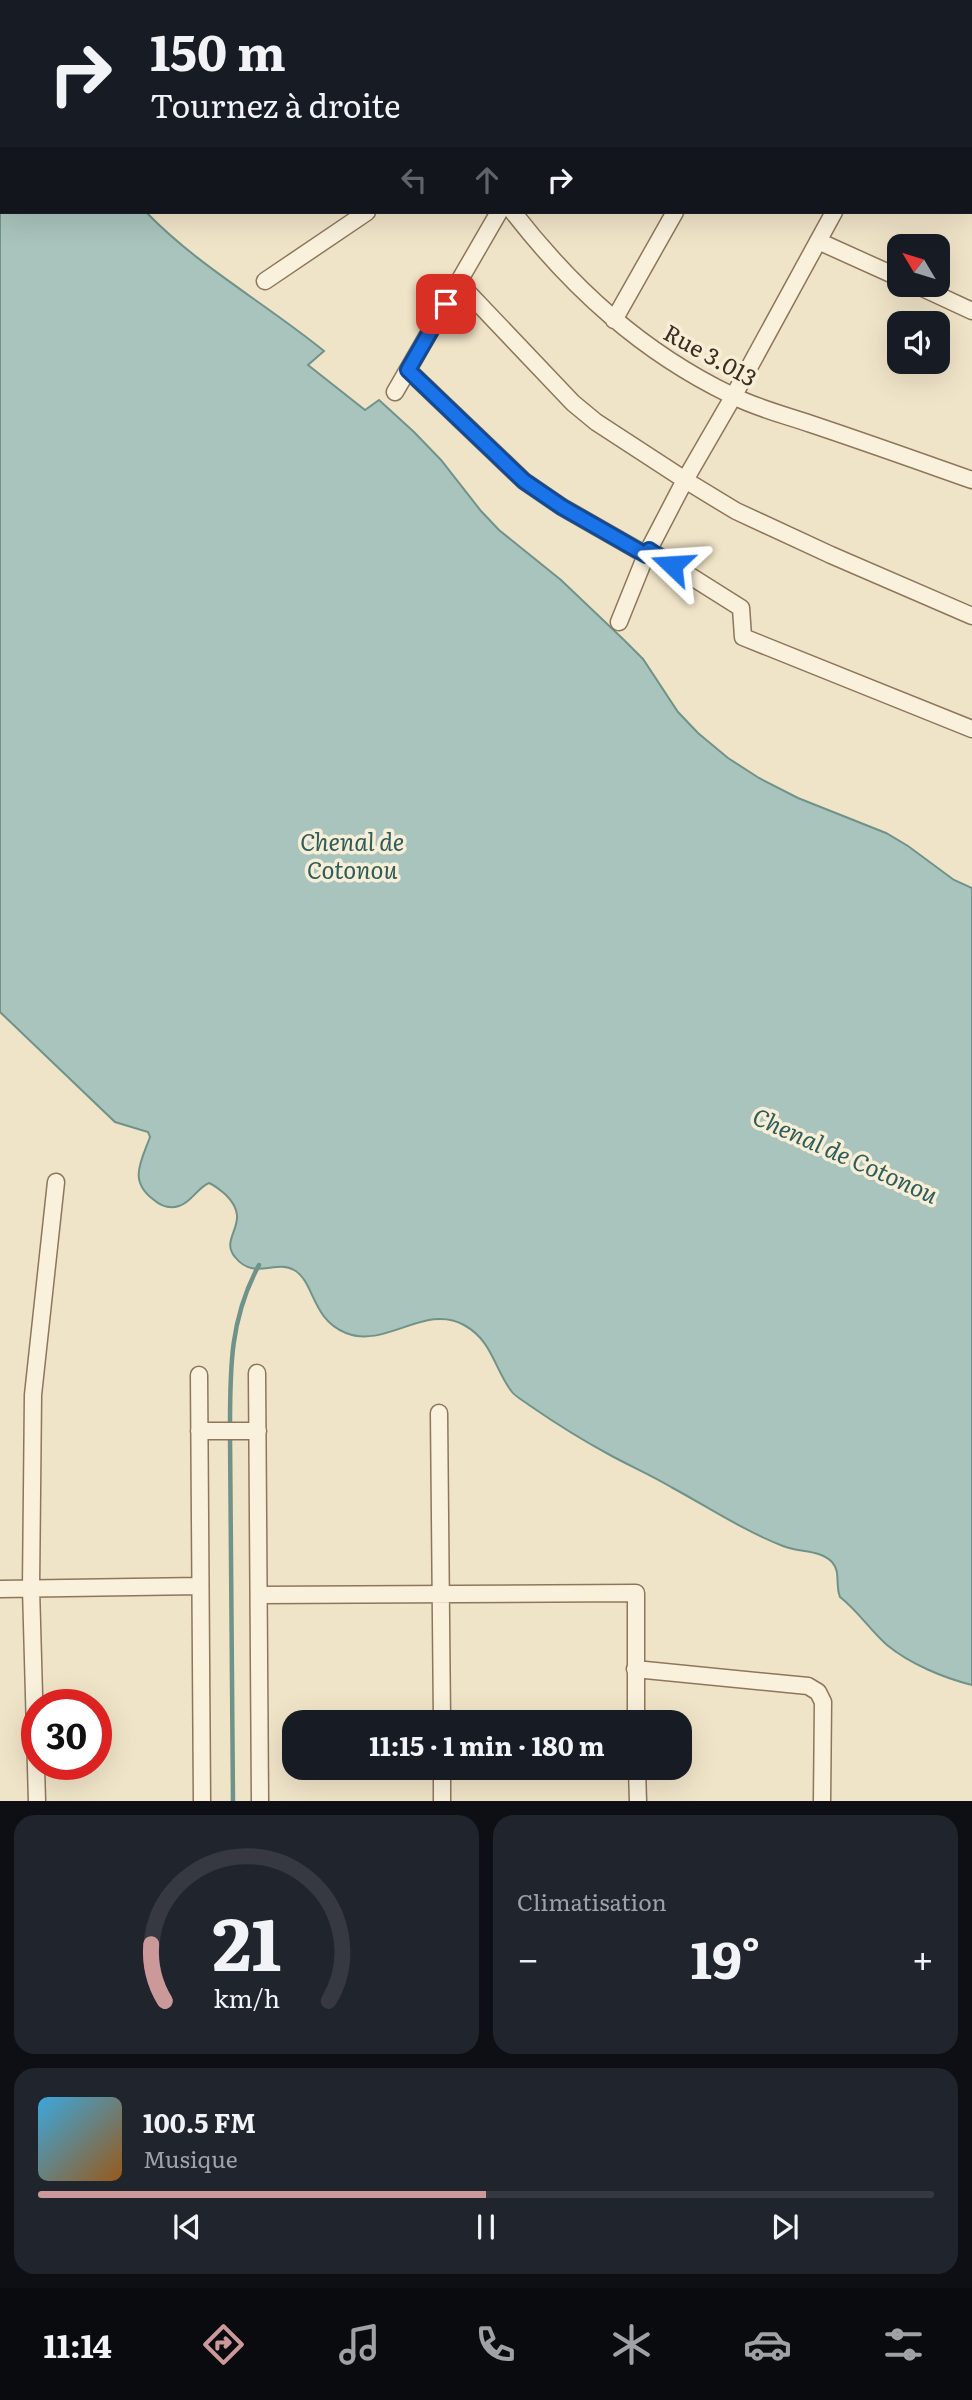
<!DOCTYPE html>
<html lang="fr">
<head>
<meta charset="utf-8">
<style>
  :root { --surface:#171b24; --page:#20242c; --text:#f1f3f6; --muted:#9ea1a6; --line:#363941; --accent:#cc999b }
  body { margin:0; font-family:Literata,serif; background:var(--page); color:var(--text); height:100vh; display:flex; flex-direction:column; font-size:26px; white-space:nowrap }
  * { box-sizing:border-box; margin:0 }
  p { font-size:23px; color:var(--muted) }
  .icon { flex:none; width:38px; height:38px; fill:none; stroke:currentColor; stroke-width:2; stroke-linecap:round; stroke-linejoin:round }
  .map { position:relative; height:1801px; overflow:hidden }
  .side { display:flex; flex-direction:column; gap:14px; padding:14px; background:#0d0f14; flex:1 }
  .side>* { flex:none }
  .top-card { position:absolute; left:0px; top:0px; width:973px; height:214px; box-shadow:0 7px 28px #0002; background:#171b24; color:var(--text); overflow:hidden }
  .needle { width:46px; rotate:308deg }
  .tools { position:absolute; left:887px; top:234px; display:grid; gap:14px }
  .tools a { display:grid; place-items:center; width:63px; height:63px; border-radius:14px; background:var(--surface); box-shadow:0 7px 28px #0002; font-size:35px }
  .speed { position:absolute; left:21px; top:1689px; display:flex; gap:14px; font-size:35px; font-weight:700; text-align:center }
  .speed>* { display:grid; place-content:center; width:91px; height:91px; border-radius:50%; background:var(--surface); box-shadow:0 7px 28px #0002; line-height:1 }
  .speed .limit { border:10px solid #d22; background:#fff; color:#111 }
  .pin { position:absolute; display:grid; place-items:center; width:60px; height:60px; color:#fff; margin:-30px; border-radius:14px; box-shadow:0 4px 10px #0006 }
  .me { position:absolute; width:77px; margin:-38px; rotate:290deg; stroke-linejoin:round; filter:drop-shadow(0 0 5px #0008) }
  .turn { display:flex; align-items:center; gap:24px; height:147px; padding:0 35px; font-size:32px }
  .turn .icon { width:91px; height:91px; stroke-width:2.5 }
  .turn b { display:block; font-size:49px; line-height:60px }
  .lanes { display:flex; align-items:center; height:66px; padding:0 35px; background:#0003; justify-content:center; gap:35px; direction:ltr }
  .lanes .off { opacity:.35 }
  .big { font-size:52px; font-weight:700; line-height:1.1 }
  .side .widget { flex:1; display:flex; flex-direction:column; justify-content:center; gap:10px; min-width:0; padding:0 24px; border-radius:21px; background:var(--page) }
  .side .dial { align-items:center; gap:0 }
  .dial svg { height:182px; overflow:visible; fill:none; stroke:var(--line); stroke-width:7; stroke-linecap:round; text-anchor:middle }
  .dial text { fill:var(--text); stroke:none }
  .song { display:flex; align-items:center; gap:21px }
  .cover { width:84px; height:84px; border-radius:10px; background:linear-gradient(135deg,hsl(200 70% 55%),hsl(30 70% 35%)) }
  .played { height:7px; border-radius:4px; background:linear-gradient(90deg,var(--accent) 50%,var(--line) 50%) }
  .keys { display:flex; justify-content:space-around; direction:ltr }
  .heat { display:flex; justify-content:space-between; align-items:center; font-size:38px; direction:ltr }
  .side .tiles { flex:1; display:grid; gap:14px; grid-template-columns:1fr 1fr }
  .widget:last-child { grid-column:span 2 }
  .trip { position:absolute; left:282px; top:1710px; width:410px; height:70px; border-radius:21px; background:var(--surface); box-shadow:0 7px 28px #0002; font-weight:700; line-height:70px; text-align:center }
  .tab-bar { display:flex; height:112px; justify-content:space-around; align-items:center; background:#090b0e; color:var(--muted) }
  .tab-bar .icon { width:49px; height:49px }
  .tab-bar .selected { color:var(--accent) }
  .tab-bar b { font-size:32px; color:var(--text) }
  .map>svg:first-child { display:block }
  .water { fill:#a9c4bc; stroke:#6f938a; stroke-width:2 }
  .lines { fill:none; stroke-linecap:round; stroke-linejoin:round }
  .stream { stroke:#6f938a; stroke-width:4.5 }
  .minor-casing { stroke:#8d765c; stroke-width:19 }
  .minor { stroke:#faf1dc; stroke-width:16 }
  .route-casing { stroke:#114b97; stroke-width:18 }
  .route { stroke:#1a73e8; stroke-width:12 }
  .labels { text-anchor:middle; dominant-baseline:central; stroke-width:7; stroke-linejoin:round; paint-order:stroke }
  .street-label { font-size:23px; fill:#3d2e20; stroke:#f7eed8 }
  .water-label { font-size:24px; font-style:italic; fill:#2f5d5a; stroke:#f7eed8 }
</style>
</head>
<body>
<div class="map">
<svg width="972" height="1802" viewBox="0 0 972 1802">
  <rect width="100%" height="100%" fill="#f0e4c8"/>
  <path class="water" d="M0,56L2,212H146C198,266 265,303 324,351L308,365L365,410L379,400L414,432L441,460L481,511L499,530L561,580L624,640L643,659L678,712L698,733L728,758L759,778L798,798L886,833L908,846L954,880L972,888V1685C944,1678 910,1664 887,1645C870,1630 858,1611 840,1597C835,1585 841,1572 832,1562C819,1549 799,1553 783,1546C744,1531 708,1507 671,1487C651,1475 630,1466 610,1455C582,1440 555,1423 529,1405C524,1401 516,1397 512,1392C494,1369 493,1341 464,1325C425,1303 386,1349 346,1333C311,1319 315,1282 294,1270C276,1259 254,1281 235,1257C218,1237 254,1223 226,1195C220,1190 216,1186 209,1183C197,1188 191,1203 179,1206C170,1209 161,1206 154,1200C128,1181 141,1162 150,1137L148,1132L115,1122L0,1012Z"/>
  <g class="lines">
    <path class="stream" d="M230,1426C230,1368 230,1318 259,1265
      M230,1435L233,1802"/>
    <g class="minor-casing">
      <path id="minor" d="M334,0L336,2
        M468,0V2
        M712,0L715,2
        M125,2L127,0
        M269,2L272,0
        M620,2L621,0
        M971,147H972
        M513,212C573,289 642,352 731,395C756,408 785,415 811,424C865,442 918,461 972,480
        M818,241L900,278
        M265,281L367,212
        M458,282L573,403L596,422L685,480L736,511L831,555L972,616
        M916,285L972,311
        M614,320L675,212
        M408,370L524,481L562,507L646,555
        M395,392L499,212
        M649,550L741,608L743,637L972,729
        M619,622L646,555L685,480L733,397L834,212
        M257,1373L260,1802
        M199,1375L202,1802
        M439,1413L442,1722
        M199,1431H258
        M0,1589L200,1586
        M259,1595L636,1593V1722
        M635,1669L808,1686L818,1692L823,1702L822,1802
        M442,1768V1802
        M637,1768L638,1802
        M37,1802L31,1588L33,1395L56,1182"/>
    </g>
    <use href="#minor" class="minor"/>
  </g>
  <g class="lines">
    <g class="route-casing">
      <path id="route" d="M446,304L408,370L524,481L562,507L646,555L649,550L672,565"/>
    </g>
    <use href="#route" class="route"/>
  </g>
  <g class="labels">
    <g class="street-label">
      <text transform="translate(711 354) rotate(29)">Rue 3.013</text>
    </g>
    <g class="water-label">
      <text x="352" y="840">Chenal de<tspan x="352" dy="28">Cotonou</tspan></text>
      <text transform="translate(846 1154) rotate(24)">Chenal de Cotonou</text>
    </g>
  </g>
</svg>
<div class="tools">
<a><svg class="needle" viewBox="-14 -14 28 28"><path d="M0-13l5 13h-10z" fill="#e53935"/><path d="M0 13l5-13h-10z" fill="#9ea1a6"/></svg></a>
<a><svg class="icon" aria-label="sound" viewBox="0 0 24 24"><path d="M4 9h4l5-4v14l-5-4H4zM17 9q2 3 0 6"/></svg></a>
</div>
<div class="speed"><div class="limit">30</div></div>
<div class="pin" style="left:446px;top:304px;background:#d93025"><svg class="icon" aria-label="arrive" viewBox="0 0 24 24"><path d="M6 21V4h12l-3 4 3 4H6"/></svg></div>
<svg class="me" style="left:672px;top:565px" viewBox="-20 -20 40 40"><path d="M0-17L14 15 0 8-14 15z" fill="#1a73e8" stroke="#fff" stroke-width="4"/></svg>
<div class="trip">11:15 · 1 min · 180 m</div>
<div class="top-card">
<div class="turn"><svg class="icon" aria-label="right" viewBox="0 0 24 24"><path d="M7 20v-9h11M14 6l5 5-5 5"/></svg><div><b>150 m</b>Tournez à droite</div></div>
<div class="lanes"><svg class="icon off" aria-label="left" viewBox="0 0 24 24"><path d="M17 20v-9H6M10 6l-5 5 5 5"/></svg><svg class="icon off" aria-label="ahead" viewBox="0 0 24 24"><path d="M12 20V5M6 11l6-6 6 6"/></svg><svg class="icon" aria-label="right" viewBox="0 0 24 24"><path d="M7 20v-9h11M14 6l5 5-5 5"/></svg></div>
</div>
</div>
<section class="side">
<div class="tiles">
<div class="widget dial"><svg viewBox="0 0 100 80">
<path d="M14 69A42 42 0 1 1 86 69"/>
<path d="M14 69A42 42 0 0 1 8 44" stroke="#cc999b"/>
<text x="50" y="56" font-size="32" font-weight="700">21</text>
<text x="50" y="72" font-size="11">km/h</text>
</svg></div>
<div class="widget"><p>Climatisation</p>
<div class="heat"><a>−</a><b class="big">19°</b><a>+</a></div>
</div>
<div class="widget">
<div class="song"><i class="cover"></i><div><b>100.5 FM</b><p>Musique</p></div></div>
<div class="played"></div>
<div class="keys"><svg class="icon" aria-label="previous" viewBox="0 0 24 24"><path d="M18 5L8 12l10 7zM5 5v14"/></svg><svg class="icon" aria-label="pause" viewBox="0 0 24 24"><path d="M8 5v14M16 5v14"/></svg><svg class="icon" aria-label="next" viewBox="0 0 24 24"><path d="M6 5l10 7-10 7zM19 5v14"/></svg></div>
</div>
</div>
</section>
<nav class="tab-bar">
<b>11:14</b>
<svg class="icon selected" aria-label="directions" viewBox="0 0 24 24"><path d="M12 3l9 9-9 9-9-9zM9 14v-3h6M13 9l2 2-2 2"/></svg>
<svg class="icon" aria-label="music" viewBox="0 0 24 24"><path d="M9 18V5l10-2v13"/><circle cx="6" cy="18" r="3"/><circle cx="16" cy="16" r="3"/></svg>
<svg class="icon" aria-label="phone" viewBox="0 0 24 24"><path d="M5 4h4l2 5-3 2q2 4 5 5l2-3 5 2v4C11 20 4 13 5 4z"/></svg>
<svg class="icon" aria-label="climate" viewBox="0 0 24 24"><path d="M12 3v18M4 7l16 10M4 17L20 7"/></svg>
<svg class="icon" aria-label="car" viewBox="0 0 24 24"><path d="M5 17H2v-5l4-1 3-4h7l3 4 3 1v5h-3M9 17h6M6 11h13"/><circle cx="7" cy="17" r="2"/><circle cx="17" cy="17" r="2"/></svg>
<svg class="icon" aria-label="filters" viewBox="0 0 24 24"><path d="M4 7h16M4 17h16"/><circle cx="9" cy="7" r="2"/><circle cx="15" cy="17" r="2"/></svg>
</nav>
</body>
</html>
